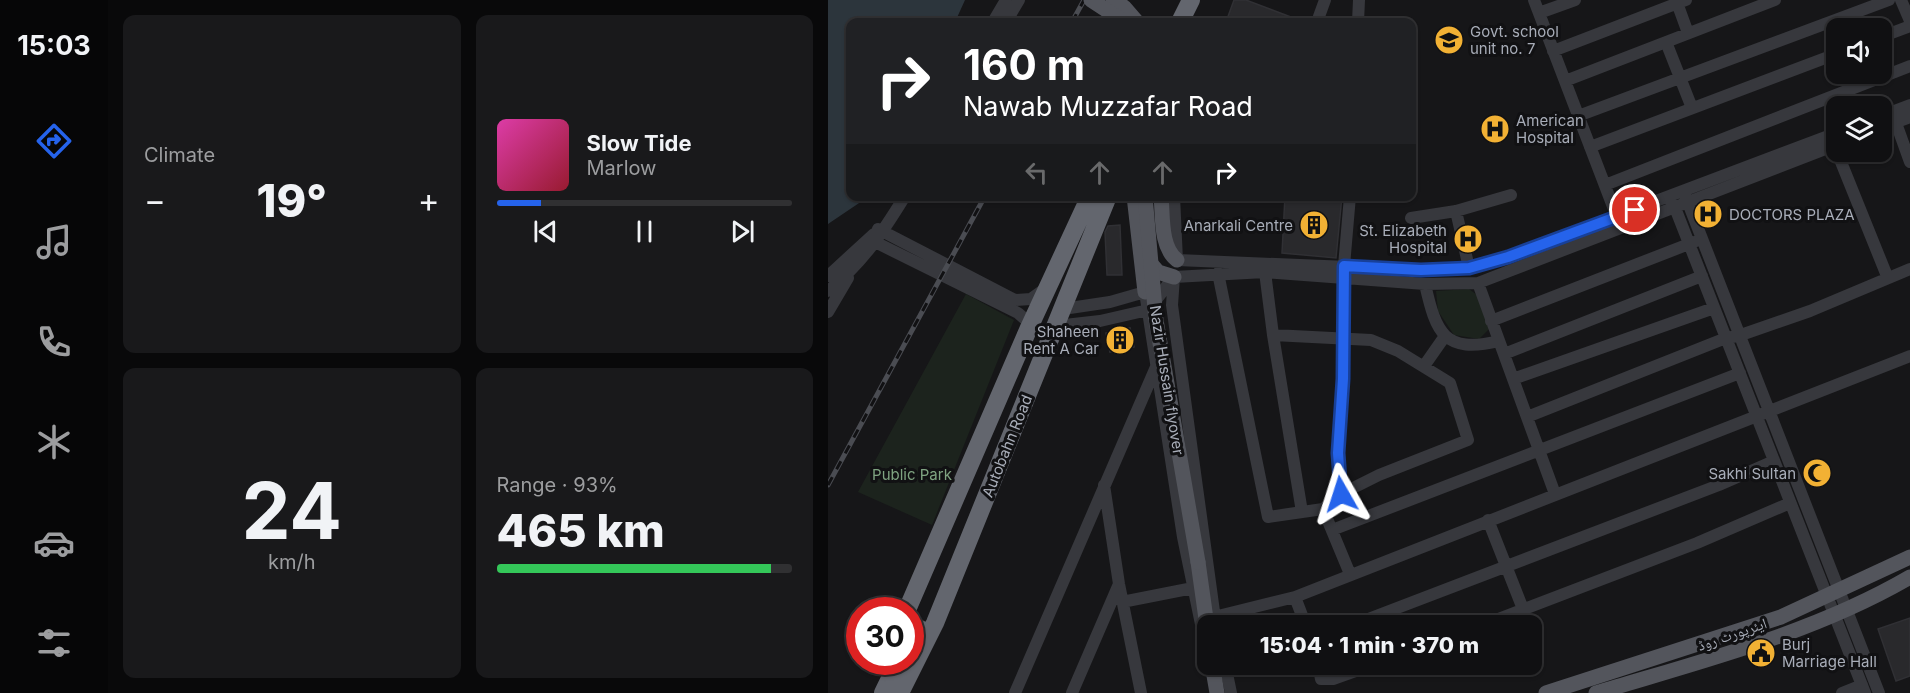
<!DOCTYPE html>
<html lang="en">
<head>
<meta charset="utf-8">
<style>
  :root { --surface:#101012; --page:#19191b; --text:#f1f3f6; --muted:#9c9d9f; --line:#303032; --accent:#2563eb }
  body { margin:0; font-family:Inter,"Noto Naskh Arabic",sans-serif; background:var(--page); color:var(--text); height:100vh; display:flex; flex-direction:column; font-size:22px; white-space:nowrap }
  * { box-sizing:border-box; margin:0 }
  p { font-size:20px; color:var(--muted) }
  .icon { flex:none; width:33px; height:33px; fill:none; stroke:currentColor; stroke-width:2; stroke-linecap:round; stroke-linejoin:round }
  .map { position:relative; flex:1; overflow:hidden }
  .side { display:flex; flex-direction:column; gap:15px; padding:15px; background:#09090a; width:720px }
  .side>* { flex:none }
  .banner { position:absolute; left:18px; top:18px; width:570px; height:183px; border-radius:12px; box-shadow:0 2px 4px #0004,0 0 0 2px var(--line); background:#202124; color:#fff; overflow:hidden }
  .tools { position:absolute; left:998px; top:18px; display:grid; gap:12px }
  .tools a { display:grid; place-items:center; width:66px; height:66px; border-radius:12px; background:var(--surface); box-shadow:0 2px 4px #0004,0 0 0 2px var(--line); font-size:30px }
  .speed { position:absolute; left:18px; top:597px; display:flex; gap:12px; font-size:30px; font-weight:700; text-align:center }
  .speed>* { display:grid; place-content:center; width:78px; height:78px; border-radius:50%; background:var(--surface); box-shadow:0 2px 4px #0004,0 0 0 2px var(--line); line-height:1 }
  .speed .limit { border:9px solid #d22; background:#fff; color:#111 }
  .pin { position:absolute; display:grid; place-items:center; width:51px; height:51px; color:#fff; margin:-26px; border:3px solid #fff; border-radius:50%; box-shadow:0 2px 6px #0007 }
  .me { position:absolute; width:66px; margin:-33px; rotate:354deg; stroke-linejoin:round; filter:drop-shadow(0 0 4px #0008) }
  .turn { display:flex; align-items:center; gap:21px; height:126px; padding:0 18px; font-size:27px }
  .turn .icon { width:78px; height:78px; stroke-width:2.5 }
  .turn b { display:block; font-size:42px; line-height:51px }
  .lanes { display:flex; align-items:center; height:57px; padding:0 18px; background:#0003; justify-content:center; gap:30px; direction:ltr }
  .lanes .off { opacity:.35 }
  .big { font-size:45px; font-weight:800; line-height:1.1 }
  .side .widget { flex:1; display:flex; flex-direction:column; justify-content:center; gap:9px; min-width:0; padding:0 21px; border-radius:12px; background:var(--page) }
  .side .dial { align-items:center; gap:0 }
  .dial b { font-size:78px; line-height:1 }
  .song { display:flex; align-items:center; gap:18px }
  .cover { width:72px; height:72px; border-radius:9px; background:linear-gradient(135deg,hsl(320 70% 55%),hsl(350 70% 35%)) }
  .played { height:6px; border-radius:3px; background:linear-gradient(90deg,var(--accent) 15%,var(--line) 15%) }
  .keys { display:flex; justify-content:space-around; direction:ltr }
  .heat { display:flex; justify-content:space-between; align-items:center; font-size:33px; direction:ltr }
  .charge { height:9px; border-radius:4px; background:linear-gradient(90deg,#34c759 93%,var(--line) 0) }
  .side .tiles { flex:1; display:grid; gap:15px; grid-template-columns:repeat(2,1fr) }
  .trip { position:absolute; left:369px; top:615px; width:345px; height:60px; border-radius:12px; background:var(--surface); box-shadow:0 2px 4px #0004,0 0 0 2px var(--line); font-weight:800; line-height:60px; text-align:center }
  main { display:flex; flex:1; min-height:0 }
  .menu { display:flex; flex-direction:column; width:108px; justify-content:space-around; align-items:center; background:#060607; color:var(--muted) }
  .menu .icon { width:42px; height:42px }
  .menu .active { color:var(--accent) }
  .menu b { font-size:27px; color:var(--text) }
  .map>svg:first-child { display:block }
  .green { fill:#1c231d }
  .water { fill:#2c353c }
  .building { fill:#29292c; stroke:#303034; stroke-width:1.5 }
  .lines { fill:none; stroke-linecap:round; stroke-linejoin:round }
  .minor { stroke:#37383d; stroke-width:12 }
  .major { stroke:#53555c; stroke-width:15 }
  .highway { stroke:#63666e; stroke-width:18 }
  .rail-casing { stroke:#4a4c52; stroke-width:5 }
  .rail { stroke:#111113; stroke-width:3; stroke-dasharray:9; stroke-linecap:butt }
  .major-bridge { stroke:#53555c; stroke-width:15 }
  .route-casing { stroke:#184099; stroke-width:15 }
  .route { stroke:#2563eb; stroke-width:10 }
  .labels { text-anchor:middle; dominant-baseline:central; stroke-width:6; stroke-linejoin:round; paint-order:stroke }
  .poi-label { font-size:15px; fill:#a8adb8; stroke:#111113; text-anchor:start }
  .street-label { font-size:15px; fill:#a8adb8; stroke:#111113 }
  .park-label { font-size:15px; fill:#7fa381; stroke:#111113 }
</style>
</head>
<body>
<main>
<nav class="menu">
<b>15:03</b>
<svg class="icon active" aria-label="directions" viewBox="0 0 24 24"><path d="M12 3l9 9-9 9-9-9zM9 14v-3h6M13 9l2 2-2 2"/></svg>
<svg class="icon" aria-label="music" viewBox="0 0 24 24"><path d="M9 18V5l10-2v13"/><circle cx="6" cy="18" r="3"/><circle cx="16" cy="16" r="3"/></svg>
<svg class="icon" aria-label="phone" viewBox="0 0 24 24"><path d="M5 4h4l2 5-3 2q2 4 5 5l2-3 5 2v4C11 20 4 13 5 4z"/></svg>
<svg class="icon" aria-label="climate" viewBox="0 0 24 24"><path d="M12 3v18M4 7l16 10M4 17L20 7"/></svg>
<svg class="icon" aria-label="car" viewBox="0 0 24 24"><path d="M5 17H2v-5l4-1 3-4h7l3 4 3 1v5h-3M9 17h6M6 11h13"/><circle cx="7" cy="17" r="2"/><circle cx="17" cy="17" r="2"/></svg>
<svg class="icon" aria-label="filters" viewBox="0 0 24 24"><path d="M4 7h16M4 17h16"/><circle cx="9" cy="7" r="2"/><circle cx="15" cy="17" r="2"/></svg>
</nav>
<section class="side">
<div class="tiles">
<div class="widget"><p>Climate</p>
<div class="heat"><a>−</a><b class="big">19°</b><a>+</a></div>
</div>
<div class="widget">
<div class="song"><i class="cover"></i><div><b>Slow Tide</b><p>Marlow</p></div></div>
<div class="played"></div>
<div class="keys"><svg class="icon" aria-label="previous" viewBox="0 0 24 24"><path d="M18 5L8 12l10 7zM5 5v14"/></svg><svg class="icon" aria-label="pause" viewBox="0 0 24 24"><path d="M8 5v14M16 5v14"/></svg><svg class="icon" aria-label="next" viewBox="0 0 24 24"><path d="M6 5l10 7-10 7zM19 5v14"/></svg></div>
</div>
<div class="widget dial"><b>24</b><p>km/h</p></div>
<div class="widget"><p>Range · 93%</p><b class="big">465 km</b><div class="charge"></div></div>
</div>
</section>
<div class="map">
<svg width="1082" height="693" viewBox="0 0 1082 693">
  <rect width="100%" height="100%" fill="#161618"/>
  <path class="green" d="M641,289L649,295L661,329L651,339L626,335L610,311L608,291Z
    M138,294L186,320L104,525L30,492Z"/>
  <path class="water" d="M0,0H137L127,22H22V196L40,197L0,224Z"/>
  <path class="building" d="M406,0H418L476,22H398Z
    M457,196H514L508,258L454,253Z
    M292,225L294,275H279L277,232L280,226Z
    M302,328L306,347L282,352L278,333Z
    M1082,618V676L1068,681L1050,629Z"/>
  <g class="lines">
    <path class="minor" d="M706,0L789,217
      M848,0L860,33
      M1073,0L1082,21
      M711,13L747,0
      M165,22L178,0
      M178,22L191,0
      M489,22L497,0
      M530,22L531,0
      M1053,37L1082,26
      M838,42L864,108
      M725,51L858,0
      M737,81L947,0
      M750,116L1061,0
      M1053,116L1082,105
      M1068,123L1082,162
      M1053,128L1082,117
      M762,147L1008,54
      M1009,152L1059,276
      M777,185L1082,66
      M857,195L1051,693
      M346,196L349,260L593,270L641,268L680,257L1008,133
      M844,200L1037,693
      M628,211L641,268
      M583,218L628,211L683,195
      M50,229L187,300L203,299L217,289
      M41,239L190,313L198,320L200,330
      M390,273L440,517L495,509L513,494L551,475L640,440L622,383L570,351L543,340L445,335L437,272
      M0,276L46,234
      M346,277L437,272L597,284L650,283L1008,145
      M346,277L344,305L388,626
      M650,283L727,494
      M597,284C608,333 616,354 671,341
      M0,291C35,262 53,235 77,196
      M317,292L355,537L380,658
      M235,309L282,302L317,292L321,285
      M0,312L20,278
      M663,321L866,242
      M228,326L272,321L320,310L345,278
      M445,335L474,512
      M676,354L874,276
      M596,366L617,336
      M685,379L886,308
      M699,417L898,338L910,336L982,311L1082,269
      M276,485L291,584L313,693
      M513,494L510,453L515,379L516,266L522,196
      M495,509L522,574
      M660,520L695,609
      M504,530L912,373
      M467,597L478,626
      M294,602L365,588
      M386,617L467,597L1082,356
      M522,626L891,485L946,461
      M652,626L869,543L962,503
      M397,664L403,693
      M490,664L493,679H505L547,664
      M187,693L328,367
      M244,693L291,584
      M1014,693L1034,685"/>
    <path class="major" d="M285,0L296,7L309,22
      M306,196L317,292
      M333,196C335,216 332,247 349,260
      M318,258L330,272L346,277
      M370,562L380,633
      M384,664L389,693
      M718,693L953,617L1082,557
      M768,693C874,661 986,633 1082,577"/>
    <path class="highway" d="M352,22L363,0
      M79,610L200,330L262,196
      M82,631L86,626L94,630L88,648
      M55,693L70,662
      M72,693L107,623L280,196"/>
    <g class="rail-casing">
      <path id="rail" d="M244,22L256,0
        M0,485L157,196"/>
    </g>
    <use href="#rail" class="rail"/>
    <path class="major-bridge" d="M263,0L292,19
      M317,196L328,320L370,562"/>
  </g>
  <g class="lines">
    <g class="route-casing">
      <path id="route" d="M513,494L510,453L515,379L516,266L593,270L641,268L680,257L807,210"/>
    </g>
    <use href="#route" class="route"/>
  </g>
  <defs>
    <g id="school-disc" transform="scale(1.5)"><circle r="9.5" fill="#f2b134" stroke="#111113"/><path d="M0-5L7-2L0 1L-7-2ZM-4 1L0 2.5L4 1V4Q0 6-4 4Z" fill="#111"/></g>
    <g id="hospital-disc" transform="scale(1.5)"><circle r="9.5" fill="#f2b134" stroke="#111113"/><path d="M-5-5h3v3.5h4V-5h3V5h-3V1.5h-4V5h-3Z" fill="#111"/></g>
    <g id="building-disc" transform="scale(1.5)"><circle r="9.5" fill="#f2b134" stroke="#111113"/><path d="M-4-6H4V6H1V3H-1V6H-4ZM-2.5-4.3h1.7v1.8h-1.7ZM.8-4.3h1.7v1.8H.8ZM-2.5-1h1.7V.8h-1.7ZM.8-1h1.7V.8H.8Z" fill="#111"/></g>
    <g id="mosque-disc" transform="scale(1.5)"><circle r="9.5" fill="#f2b134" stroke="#111113"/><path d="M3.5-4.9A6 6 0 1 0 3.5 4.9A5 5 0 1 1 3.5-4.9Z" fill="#111"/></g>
    <g id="civic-disc" transform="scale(1.5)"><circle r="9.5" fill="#f2b134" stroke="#111113"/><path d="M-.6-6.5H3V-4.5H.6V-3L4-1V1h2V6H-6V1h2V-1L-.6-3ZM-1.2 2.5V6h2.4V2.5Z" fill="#111"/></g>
  </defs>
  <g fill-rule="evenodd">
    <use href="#school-disc" x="621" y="40"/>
    <use href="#hospital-disc" x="667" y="129"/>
    <use href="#hospital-disc" x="880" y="214"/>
    <use href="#building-disc" x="486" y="225"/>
    <use href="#hospital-disc" x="640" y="239"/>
    <use href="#building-disc" x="292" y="340"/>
    <use href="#mosque-disc" x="989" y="473"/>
    <use href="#civic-disc" x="933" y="653"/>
  </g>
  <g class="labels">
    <g class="poi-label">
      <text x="642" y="31">Govt. school<tspan x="642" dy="17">unit no. 7</tspan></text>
      <text x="688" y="120">American<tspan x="688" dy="17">Hospital</tspan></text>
      <text x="901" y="214">DOCTORS PLAZA</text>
      <text x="465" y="225" text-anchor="end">Anarkali Centre</text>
      <text x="619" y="230" text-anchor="end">St. Elizabeth<tspan x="619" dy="17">Hospital</tspan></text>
      <text x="271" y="331" text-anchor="end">Shaheen<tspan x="271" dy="17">Rent A Car</tspan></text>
      <text x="968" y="473" text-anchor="end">Sakhi Sultan</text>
      <text x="954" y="644">Burj<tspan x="954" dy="17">Marriage Hall</tspan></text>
    </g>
    <g class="street-label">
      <text transform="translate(339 380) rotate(81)">Nazir Hussain flyover</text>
      <text transform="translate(179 446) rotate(-68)">Autobahn Road</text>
      <text transform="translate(904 634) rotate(-19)">ایئرپورٹ روڈ</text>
    </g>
    <g class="park-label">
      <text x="84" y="474">Public Park</text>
    </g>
  </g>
</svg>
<div class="tools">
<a><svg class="icon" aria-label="sound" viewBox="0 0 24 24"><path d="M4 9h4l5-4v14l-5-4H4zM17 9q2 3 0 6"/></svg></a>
<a><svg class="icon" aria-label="layers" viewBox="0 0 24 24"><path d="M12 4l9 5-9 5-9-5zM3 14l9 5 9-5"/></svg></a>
</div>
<div class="speed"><div class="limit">30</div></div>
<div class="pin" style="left:807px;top:210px;background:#d93025"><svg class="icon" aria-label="arrive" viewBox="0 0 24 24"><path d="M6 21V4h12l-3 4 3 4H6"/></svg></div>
<svg class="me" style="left:513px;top:494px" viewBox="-20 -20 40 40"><path d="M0-17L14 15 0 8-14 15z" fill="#2563eb" stroke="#fff" stroke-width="4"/></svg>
<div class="trip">15:04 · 1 min · 370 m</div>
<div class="banner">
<div class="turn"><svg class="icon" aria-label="right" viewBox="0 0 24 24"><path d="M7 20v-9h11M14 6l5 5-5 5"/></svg><div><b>160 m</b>Nawab Muzzafar Road</div></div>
<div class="lanes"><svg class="icon off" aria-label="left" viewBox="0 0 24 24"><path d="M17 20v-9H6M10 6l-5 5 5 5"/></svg><svg class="icon off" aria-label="ahead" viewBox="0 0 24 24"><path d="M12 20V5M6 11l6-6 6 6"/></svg><svg class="icon off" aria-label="ahead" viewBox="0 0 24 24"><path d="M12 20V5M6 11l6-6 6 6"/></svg><svg class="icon" aria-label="right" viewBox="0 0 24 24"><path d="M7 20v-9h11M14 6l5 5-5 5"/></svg></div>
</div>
</div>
</main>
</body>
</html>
